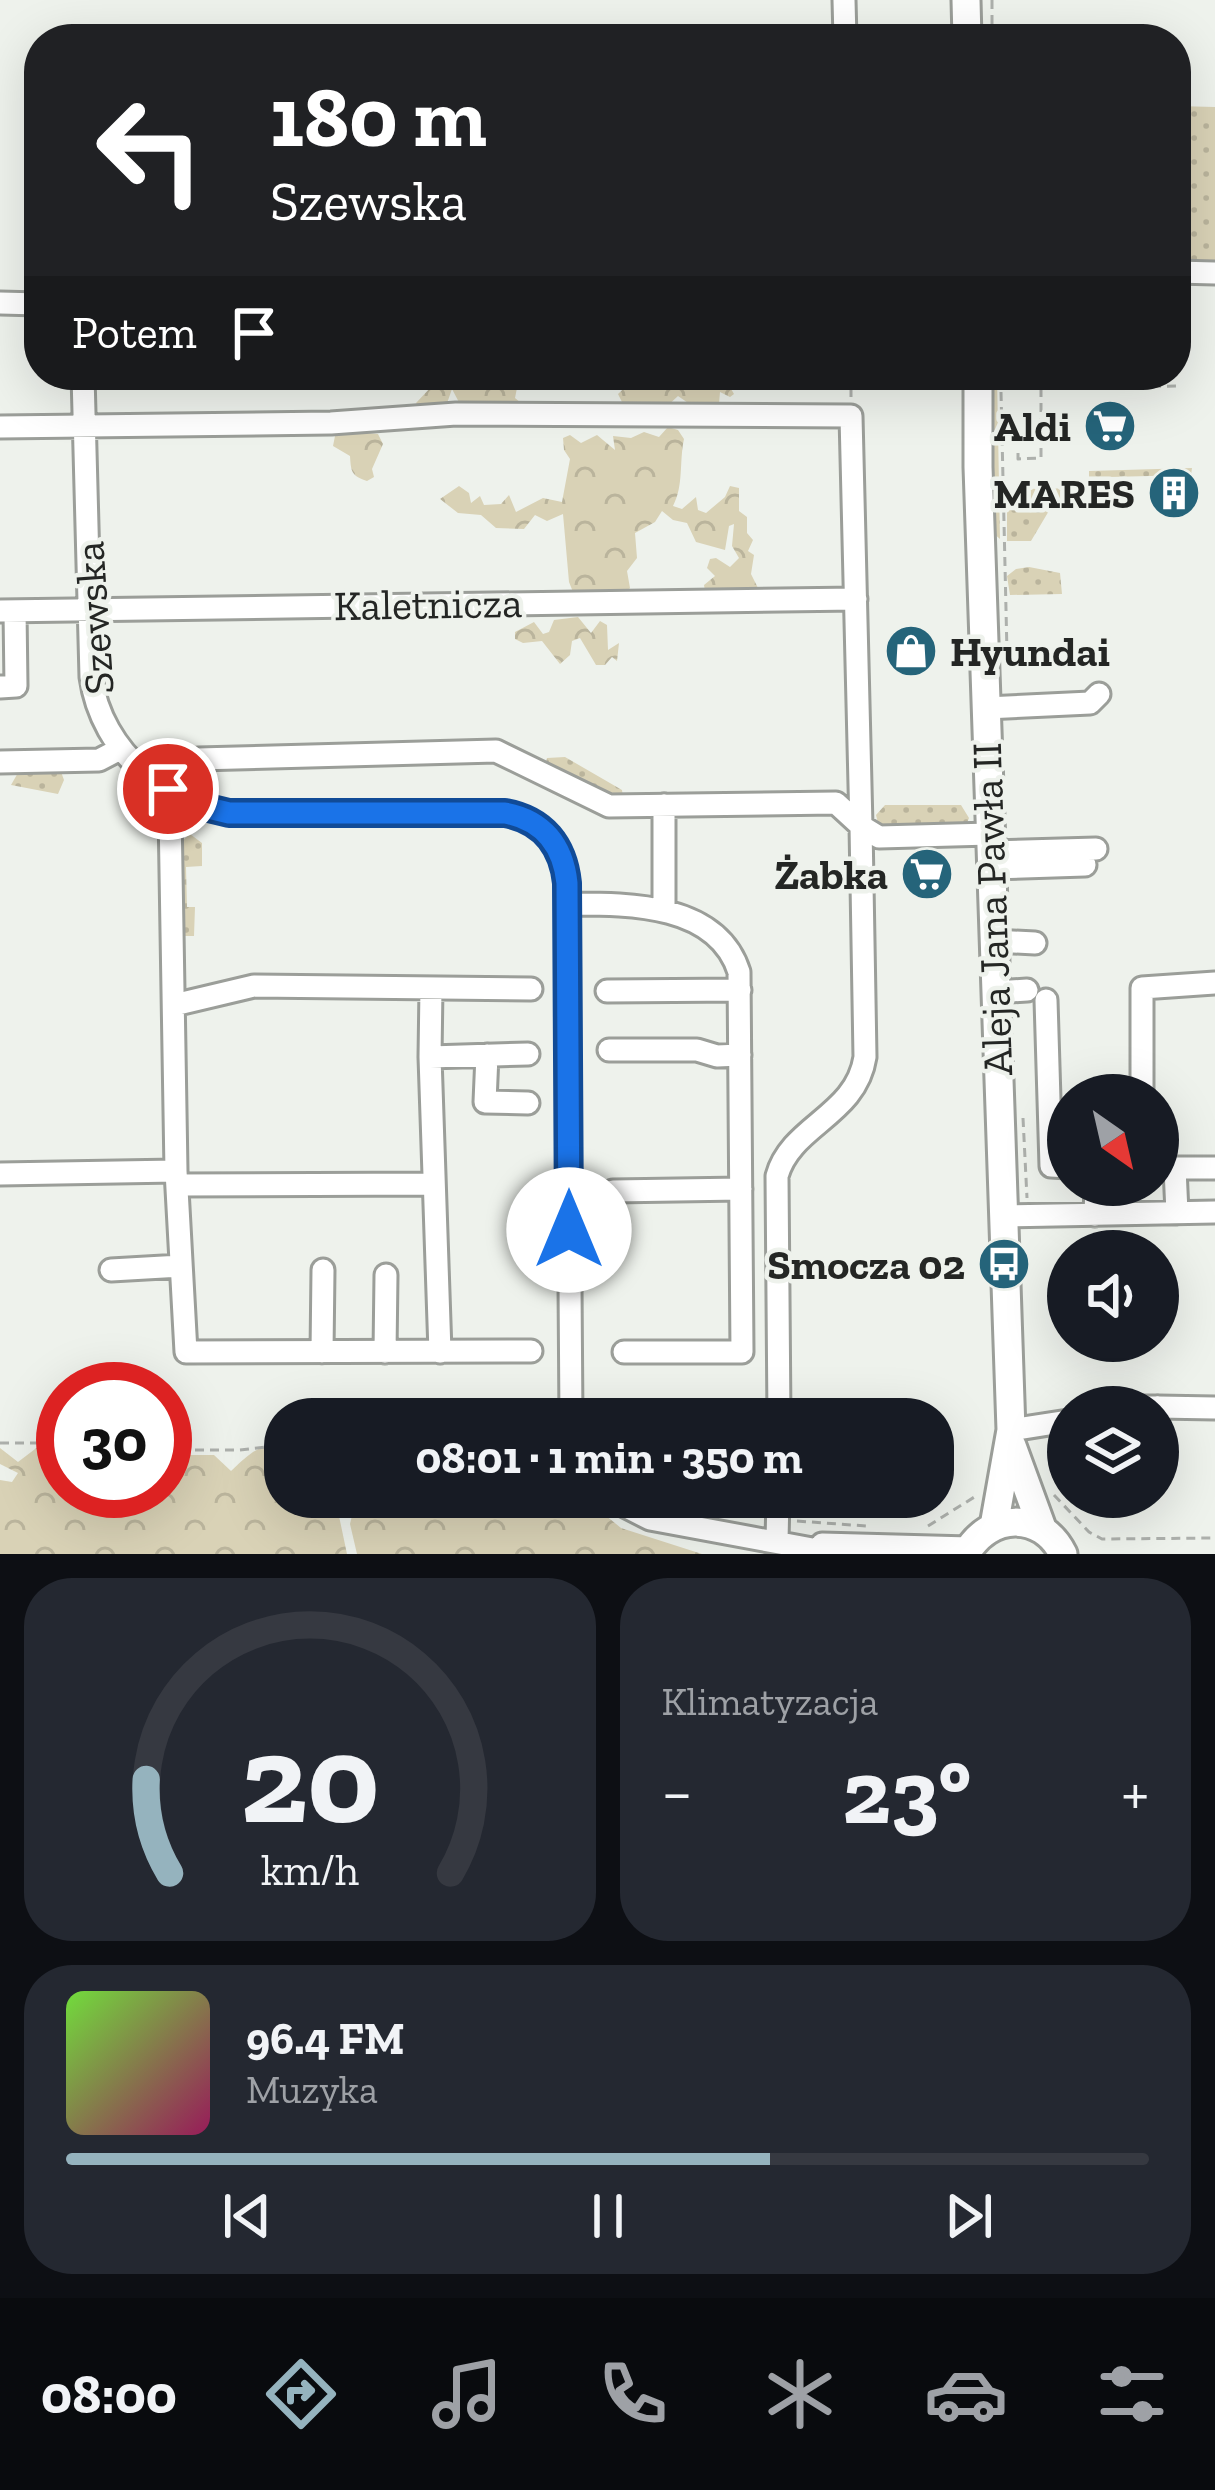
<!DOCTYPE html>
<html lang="pl">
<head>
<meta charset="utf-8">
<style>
  :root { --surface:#171b24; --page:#242831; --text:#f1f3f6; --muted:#9ea1a6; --line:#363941; --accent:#95b3be }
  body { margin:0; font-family:"Zilla Slab",serif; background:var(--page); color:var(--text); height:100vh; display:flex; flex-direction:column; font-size:45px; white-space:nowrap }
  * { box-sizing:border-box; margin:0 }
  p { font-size:39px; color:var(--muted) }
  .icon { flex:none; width:66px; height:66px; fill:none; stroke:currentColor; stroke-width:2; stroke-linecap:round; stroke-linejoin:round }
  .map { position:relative; height:1554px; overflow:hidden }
  .drawer { display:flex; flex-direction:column; gap:24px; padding:24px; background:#0d0f14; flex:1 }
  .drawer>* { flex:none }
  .banner { position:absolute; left:24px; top:24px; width:1167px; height:366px; border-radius:48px; box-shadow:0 12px 48px #0002; background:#202124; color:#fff; overflow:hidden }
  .needle { width:78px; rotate:146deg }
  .buttons { position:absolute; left:1047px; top:1074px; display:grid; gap:24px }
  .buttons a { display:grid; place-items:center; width:132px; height:132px; border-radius:50%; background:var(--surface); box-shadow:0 12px 48px #0002; font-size:60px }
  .speed { position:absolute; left:36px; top:1362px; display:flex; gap:24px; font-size:60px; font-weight:700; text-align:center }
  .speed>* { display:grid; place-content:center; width:156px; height:156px; border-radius:50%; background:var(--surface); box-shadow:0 12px 48px #0002; line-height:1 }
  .speed .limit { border:18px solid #d22; background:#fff; color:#111 }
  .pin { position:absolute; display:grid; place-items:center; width:102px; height:102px; color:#fff; margin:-51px; border:6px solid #fff; border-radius:50%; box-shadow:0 3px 12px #0007 }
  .me { position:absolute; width:132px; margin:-66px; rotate:0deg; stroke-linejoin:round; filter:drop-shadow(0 0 9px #0008) }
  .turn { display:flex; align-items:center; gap:42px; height:252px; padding:0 48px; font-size:54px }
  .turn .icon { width:156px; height:156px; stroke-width:2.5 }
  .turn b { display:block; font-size:84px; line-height:102px }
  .then { display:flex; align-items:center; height:114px; padding:0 48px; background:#0003; gap:24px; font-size:45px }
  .big { font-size:90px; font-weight:700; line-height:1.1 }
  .drawer .widget { flex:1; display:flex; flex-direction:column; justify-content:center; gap:18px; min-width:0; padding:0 42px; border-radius:48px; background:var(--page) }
  .drawer .dial { align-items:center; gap:0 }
  .dial svg { height:312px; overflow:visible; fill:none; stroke:var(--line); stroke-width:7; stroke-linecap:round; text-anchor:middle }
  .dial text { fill:var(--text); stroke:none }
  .song { display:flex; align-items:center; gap:36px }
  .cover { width:144px; height:144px; border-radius:18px; background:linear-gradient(135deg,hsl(100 70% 55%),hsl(330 70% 35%)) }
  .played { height:12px; border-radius:6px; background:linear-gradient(90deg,var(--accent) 65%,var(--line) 65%) }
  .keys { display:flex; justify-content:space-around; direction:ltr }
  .heat { display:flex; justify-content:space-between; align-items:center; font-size:66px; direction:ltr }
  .drawer .tiles { flex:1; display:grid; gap:24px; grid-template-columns:1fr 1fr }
  .widget:last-child { grid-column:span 2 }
  .trip { position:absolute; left:264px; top:1398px; width:690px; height:120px; border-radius:48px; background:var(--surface); box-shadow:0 12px 48px #0002; font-weight:700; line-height:120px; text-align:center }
  .menu { display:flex; height:192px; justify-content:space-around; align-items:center; background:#090b0e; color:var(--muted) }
  .menu .icon { width:84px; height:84px }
  .menu .selected { color:var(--accent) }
  .menu b { font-size:54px; color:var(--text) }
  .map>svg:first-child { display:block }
  .grass { fill:url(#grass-dots) }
  .forest { fill:url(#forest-crowns) }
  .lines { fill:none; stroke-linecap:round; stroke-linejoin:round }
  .minor-casing { stroke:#9b9e99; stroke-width:27 }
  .major-casing { stroke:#9b9e99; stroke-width:33 }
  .path { stroke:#adb0ac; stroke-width:3; stroke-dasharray:9 6; stroke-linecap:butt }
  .minor { stroke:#fff; stroke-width:21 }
  .major { stroke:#fff; stroke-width:27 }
  .route-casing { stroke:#114b97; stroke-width:30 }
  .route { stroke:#1a73e8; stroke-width:21 }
  .labels { text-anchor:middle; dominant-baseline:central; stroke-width:9; stroke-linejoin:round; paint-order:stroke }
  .poi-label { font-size:42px; font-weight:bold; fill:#242624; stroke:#eef2ec; text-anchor:end }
  .street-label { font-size:42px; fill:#242624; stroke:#eef2ec }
</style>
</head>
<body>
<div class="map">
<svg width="1215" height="1554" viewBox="0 0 1215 1554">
  <defs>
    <pattern id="grass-dots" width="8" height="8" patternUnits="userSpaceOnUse" patternTransform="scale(3)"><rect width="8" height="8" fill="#d9d2b6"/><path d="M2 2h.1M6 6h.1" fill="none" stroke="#bab49c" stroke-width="1.8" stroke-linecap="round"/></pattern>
    <pattern id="forest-crowns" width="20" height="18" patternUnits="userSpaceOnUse" patternTransform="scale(3)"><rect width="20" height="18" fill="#d9d2b6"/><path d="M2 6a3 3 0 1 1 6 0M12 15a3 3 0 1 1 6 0" fill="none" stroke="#bab49c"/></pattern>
  </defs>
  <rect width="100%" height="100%" fill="#eef2ec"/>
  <path class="grass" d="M1176,106L1215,107V267L1176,263V193L1189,192L1190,110Z
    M987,375H997L1000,539L992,532Z
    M1192,468L1191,475L1109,477L1096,494L1053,504L1031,541H1007V489L1089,488V471Z
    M1029,567L1060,573L1062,594L1010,595L1007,576L1016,569Z
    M565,757L622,790L623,797H605L545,766L547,758Z
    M60,769L64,780L58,794L11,785L19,771Z
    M885,805H961L969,818L966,825L879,827L876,815Z
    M190,834L202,843V866L186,867L187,907H195L194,936H180L177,845Z"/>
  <path class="forest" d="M433,375H454L453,380L459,384L465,375H486L485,388L518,383L515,398L521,403L517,408L479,403L462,408L452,389L445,409H420L416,403L432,386Z
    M638,375H723L734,394L730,397L720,392L719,404L711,402L694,407L678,396L664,409L623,404L618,394Z
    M668,427L678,430L684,439C679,462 684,485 673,506L682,509L696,497L698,510L706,513L725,497L730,486L739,488V511L747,517V533L753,540L748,551L754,555L751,574L758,588L755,592L735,588L705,591L704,585L715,576L707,568L710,559L716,558L730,567L739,558L732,546L734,524L729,526L725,550L696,542L687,523L673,520L662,511L655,522L635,533L637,558L627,571L630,588L626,593L573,592L569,582L563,514L547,521L535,515L524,529L496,528L481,515L458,513L440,499L459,486L469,493L471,503L480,496L484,505L501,504L509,495L516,512L543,498L562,502L570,459L564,450L563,438L570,435L581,443L597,435L615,450L613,436L631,438L644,432L659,437Z
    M347,431L378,434L383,444L372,469L374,477L367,481C351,476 351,471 350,456L333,446L335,436Z
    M578,617L591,633L600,621L607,625L608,650L619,643L617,661L612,657L605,665H596L580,638L572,641L570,655L560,664L542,641L523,643L515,639V632L534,622L543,634L549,632L554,620Z
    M54,1442L63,1444V1491H165V1457L169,1455H214L231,1471C250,1453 259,1444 285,1443V1497H335L347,1554H0V1480L12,1482L18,1473L0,1464V1448L18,1462L39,1446Z
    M345,1497H583L621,1528L702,1554H357L350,1524L354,1507Z"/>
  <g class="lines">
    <g class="minor-casing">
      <path id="minor" d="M844,0L845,39
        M1176,272L1215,273
        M0,303L39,304
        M83,375L91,677C101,753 170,809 245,814L505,813C543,821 562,844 567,883L571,1419
        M0,427L331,423L456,414L851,416L861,826L879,837L990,834
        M0,611L856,599
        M0,687L16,686L15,611
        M986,708L1090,703L1099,694
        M0,762L99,760L120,749
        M664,805V908
        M990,852L1096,849
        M991,868L1085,865
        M567,904C625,904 717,902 739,972L742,1352H624
        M993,941L1035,943
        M431,988L430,1057L528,1054
        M607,991L740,990
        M995,992L1027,990
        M1046,1000L1051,1166L1068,1167
        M174,1005L254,986L531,989
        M609,1050H697L717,1056L740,1055
        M487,1055L485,1102L528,1103
        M430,1057L440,1352
        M1142,1095V988L1215,983
        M176,1171L186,1352L531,1351
        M0,1174L176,1171L170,811L198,759L496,751L609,806L836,803L861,826L865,1057C856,1116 791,1125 777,1176L779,1419
        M177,1185L434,1184
        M613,1191L741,1189
        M1177,1213L1175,1168H1215
        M1095,1215L1096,1185
        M1002,1216L1215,1212
        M111,1270L181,1266
        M322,1352L323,1270
        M385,1352L386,1275
        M1118,1407H1157
        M1158,1407L1215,1408
        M1011,1430L1068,1421
        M607,1497L650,1519L839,1554
        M777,1541L778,1497
        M822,1544L969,1548"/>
    </g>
    <g class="major-casing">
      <path id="major" d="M966,0L967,39
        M978,375V467L1011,1430L994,1526
        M1012,1446L1042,1528
        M966,1554C989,1512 1042,1511 1063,1554"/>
    </g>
    <path class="path" d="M992,0V39
      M851,375V397
      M1001,392L1007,653
      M1018,453V459L1041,458V388L1178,386
      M1023,1118L1027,1198
      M0,1443H63
      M165,1450H239L285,1445
      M1054,1495L1089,1532L1102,1539L1215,1538
      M797,1521L866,1526
      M928,1526L976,1496"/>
    <use href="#minor" class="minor"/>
    <use href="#major" class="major"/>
  </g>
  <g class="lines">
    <g class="route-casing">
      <path id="route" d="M168,789L200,806L229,813H505C543,820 563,845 567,883L569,1230"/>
    </g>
    <use href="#route" class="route"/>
  </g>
  <defs>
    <g id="supermarket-disc" transform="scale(2.7)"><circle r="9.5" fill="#25647a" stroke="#eef2ec"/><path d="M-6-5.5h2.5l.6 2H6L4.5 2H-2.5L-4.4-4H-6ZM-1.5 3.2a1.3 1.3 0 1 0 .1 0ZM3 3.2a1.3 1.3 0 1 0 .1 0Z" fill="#fff"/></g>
    <g id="building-disc" transform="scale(2.7)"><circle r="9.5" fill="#25647a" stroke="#eef2ec"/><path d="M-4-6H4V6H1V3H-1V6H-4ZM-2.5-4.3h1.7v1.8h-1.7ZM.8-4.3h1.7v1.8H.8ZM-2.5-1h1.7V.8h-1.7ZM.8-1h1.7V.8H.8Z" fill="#fff"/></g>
    <g id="shop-disc" transform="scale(2.7)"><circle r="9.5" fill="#25647a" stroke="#eef2ec"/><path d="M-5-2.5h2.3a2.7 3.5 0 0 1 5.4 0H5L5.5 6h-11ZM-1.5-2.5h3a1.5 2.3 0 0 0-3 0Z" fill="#fff"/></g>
    <g id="bus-disc" transform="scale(2.7)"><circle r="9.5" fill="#25647a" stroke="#eef2ec"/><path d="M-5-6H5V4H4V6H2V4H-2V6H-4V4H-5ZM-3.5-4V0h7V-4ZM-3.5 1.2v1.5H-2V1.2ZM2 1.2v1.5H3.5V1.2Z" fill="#fff"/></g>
  </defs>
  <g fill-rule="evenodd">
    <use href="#supermarket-disc" x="1110" y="426"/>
    <use href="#building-disc" x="1174" y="493"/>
    <use href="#shop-disc" x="911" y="651"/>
    <use href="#supermarket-disc" x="927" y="874"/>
    <use href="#bus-disc" x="1004" y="1264"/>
  </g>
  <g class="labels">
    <g class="poi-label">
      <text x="1071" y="426">Aldi</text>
      <text x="1135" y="493">MARES</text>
      <text x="950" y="651" text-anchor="start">Hyundai</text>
      <text x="888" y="874">Żabka</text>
      <text x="965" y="1264">Smocza 02</text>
    </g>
    <g class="street-label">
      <text transform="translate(428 604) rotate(-1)">Kaletnicza</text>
      <text transform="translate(94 618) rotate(-94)">Szewska</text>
      <text transform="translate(992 909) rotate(-92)">Aleja Jana Pawła II</text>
    </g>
  </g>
</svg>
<div class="buttons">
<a><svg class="needle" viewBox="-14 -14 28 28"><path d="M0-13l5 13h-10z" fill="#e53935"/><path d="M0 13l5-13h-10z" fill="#9ea1a6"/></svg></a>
<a><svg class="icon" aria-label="sound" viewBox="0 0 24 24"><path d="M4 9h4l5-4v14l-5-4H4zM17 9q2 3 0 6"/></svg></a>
<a><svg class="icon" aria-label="layers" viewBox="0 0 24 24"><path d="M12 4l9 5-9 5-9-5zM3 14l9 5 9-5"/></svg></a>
</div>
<div class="speed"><div class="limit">30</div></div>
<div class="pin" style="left:168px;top:789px;background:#d93025"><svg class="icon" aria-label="arrive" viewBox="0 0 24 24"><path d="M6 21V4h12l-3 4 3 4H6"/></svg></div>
<svg class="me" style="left:569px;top:1230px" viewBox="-20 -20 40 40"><circle r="19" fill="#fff"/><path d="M0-13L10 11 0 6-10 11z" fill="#1a73e8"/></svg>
<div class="trip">08:01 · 1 min · 350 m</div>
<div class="banner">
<div class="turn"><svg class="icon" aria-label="left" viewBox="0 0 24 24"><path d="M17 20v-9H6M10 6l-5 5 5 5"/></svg><div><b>180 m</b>Szewska</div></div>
<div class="then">Potem<svg class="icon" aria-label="arrive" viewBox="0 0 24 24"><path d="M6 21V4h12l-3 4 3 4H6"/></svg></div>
</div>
</div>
<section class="drawer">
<div class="tiles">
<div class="widget dial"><svg viewBox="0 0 100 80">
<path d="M14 69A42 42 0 1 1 86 69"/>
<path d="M14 69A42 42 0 0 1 8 45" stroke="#95b3be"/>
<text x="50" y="56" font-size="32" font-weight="700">20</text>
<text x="50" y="72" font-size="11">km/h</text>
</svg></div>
<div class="widget"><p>Klimatyzacja</p>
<div class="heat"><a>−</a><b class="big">23°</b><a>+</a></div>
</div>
<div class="widget">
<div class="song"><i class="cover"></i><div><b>96.4 FM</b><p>Muzyka</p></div></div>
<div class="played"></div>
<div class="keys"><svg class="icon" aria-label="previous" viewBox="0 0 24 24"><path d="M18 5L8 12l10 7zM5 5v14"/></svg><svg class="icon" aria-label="pause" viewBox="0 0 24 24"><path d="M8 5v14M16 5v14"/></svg><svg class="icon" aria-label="next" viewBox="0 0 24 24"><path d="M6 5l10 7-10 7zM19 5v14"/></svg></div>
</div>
</div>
</section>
<nav class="menu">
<b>08:00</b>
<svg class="icon selected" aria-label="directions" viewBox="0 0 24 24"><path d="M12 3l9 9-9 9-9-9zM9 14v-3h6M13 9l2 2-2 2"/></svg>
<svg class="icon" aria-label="music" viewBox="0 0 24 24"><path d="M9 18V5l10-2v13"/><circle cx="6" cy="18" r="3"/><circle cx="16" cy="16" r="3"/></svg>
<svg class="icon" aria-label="phone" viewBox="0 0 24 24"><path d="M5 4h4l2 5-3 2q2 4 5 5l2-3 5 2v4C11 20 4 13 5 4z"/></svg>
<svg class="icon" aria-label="climate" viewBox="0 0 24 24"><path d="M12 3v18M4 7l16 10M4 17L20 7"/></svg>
<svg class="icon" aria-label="car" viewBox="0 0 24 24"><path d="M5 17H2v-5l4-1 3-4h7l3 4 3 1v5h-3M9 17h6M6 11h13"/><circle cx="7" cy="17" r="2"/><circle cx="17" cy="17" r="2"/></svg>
<svg class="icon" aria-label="filters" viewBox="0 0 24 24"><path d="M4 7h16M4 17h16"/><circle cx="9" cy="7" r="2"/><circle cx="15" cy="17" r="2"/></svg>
</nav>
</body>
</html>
